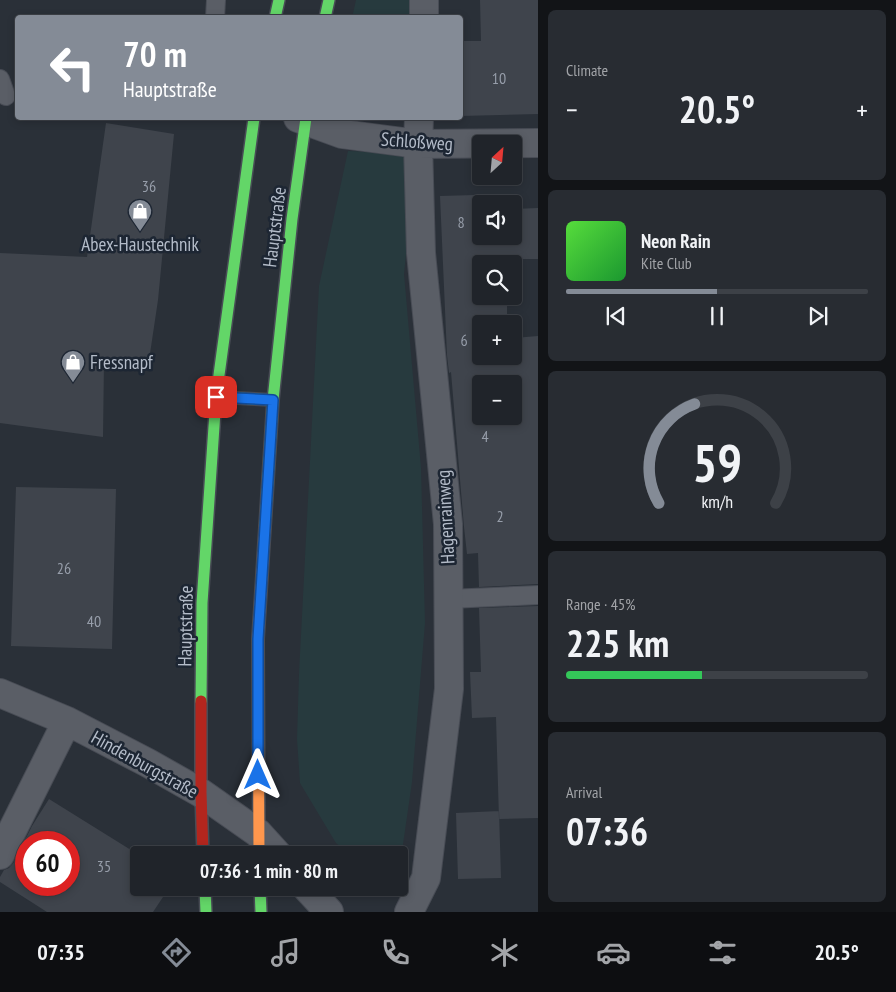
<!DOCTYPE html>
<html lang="en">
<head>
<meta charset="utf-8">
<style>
  :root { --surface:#20242a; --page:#282c32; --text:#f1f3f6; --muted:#a2a4a8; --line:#3d4147; --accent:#848b96 }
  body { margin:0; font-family:"PT Sans Narrow",sans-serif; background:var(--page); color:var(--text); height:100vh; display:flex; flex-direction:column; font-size:19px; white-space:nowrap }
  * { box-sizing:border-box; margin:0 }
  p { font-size:16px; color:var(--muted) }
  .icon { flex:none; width:28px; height:28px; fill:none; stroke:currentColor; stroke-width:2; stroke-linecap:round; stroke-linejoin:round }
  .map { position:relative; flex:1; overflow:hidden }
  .panel { display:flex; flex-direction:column; gap:10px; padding:10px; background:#121417; width:358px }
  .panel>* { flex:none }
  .guide { position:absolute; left:15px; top:15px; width:448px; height:105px; border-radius:5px; box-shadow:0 2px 8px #0003,0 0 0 1px var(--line); background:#848b96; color:#fff; overflow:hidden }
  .needle { width:32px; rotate:26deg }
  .buttons { position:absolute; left:472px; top:135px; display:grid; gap:10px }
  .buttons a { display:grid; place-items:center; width:50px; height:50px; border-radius:5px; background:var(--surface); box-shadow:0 2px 8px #0003,0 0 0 1px var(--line); font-size:25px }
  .speed { position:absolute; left:15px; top:831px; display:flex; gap:10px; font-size:25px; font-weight:700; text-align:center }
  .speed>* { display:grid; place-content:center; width:65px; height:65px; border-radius:50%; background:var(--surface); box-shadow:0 2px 8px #0003,0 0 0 1px var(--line); line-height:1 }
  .speed .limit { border:8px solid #d22; background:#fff; color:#111 }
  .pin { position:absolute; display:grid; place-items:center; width:42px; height:42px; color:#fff; margin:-21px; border-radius:10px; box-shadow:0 2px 8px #0006 }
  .me { position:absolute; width:55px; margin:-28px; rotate:0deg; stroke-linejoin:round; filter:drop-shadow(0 0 4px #0008) }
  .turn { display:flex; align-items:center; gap:18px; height:105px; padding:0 25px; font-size:22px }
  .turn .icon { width:65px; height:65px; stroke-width:2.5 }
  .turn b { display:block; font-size:35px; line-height:42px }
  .big { font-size:38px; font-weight:700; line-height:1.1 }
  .panel .tile { flex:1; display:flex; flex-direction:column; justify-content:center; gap:8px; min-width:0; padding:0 18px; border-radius:8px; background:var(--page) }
  .panel .dial { align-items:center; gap:0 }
  .dial svg { height:130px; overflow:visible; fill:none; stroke:var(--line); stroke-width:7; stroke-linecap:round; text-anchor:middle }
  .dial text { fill:var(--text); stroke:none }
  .song { display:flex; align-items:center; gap:15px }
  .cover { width:60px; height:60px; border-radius:8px; background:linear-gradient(135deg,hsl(110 70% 55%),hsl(130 70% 35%)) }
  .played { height:5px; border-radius:2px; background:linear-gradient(90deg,var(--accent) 50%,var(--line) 50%) }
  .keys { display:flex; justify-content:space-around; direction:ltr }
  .heat { display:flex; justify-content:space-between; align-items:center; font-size:28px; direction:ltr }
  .charge { height:8px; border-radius:4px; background:linear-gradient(90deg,#34c759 45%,var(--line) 0) }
  .trip { position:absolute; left:130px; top:846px; width:278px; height:50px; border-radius:5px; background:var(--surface); box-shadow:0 2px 8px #0003,0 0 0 1px var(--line); font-weight:700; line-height:50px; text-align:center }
  .menu { display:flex; height:80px; justify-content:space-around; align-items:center; background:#0d0e11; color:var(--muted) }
  .menu .icon { width:35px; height:35px }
  .menu .selected { color:var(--accent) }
  .menu b { font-size:22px; color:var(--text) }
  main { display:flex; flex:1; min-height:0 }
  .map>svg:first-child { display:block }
  .green { fill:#273a3e }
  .building { fill:#3f444c; fill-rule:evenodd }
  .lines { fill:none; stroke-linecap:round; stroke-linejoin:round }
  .lane-casing { stroke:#484c55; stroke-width:20 }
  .street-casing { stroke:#484c55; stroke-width:30 }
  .fast-casing { stroke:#484c55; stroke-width:14 }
  .slow-casing { stroke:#484c55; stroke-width:14 }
  .jam-casing { stroke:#484c55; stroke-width:14 }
  .lane { stroke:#5a5e66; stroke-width:18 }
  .street { stroke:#5a5e66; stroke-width:28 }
  .fast { stroke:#63d668; stroke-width:11 }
  .slow { stroke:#ff974d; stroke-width:11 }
  .jam { stroke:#b3261e; stroke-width:11 }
  .route-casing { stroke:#114b97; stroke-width:12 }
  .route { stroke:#1a73e8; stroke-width:9 }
  .labels { text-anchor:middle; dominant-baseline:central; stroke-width:5; stroke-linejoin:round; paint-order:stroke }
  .number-label { font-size:16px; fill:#979eaa }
  .street-label { font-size:19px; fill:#b4bcc9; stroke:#1d2633 }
  .poi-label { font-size:19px; fill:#b4bcc9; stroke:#1d2633 }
</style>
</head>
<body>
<main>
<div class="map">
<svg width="539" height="912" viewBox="0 0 539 912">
  <rect width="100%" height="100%" fill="#2a3038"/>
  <path class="green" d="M356,0H411L409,17L352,18Z
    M348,151L411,153L408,235L404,274L421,468L425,623L412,782L399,872V855H350L336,843L300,783L297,739L299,674L319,286Z"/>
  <path class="building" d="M480,0H539V114L460,116V41H481Z
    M106,123L174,134L158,300L148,367L104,361L103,437L0,423V253L87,257Z
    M511,194V204H481V236H514V209L539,208V259H516V269H514V264H481V296H507V324H481V356H514V338L539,336V584L479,587L478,553L467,554L464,527L451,372L449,373L447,355L440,196ZM481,384H514V416H481Z
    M16,487L116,489L112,649L11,646Z
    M539,606V818L499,819L496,717L472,718L470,672H481L479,608Z
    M49,799L139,855V888H169L153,912H47L0,882V877L4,870L9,868L14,862L32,826ZM26,842H69V885H26Z
    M499,811L501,878L458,879L456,813Z"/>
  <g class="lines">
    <g class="lane-casing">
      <path id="lane" d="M215,18L216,0
        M0,79L6,96
        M449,599L539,595"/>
    </g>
    <g class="street-casing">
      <path id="street" d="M424,18V0
        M298,118L342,134L418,144L539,143
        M0,693L67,721L148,763L201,793L258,833L278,855
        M0,855L67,721
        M307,888L329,912
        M409,912L426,878L449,689L448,524L421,253L418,144L419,118"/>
    </g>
    <g class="fast-casing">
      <path id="fast" d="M275,18L279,0
        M325,18L329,0
        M216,397L273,400
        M265,527L273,400L292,219L306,118
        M201,701L202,603L216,397L254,118
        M205,888L206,912
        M260,888L261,912"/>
    </g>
    <g class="slow-casing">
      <path id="slow" d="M259,855L258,639L265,527"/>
    </g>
    <g class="jam-casing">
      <path id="jam" d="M201,701V793L203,855"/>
    </g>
    <use href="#lane" class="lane"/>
    <use href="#street" class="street"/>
    <use href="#fast" class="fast"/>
    <use href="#slow" class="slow"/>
    <use href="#jam" class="jam"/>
  </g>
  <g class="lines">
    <g class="route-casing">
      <path id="route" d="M216,397L273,400L258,639V775"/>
    </g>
    <use href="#route" class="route"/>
  </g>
  <defs>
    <g id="shop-pin" transform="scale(1.25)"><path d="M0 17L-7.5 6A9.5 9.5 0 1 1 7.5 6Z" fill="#848b96" stroke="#1d2633"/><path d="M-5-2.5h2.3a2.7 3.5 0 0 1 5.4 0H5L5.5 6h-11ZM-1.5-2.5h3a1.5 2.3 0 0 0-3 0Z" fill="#fff"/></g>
  </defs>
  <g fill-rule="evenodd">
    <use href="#shop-pin" x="140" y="211"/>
    <use href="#shop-pin" x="73" y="362"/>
  </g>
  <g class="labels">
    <g class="number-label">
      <text x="499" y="78">10</text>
      <text x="149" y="186">36</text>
      <text x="461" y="222">8</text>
      <text x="464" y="340">6</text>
      <text x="485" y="436">4</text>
      <text x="500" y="516">2</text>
      <text x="64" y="568">26</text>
      <text x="94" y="621">40</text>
      <text x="104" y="866">35</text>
    </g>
    <g class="street-label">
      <text transform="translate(417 141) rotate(4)">Schloßweg</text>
      <text transform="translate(274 227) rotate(-83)">Hauptstraße</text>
      <text transform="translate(445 517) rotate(-93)">Hagenrainweg</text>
      <text transform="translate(185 626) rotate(-89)">Hauptstraße</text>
      <text transform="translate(145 764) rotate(29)">Hindenburgstraße</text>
    </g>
    <g class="poi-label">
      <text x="140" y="244">Abex-Haustechnik</text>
      <text x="90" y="362" text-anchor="start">Fressnapf</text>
    </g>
  </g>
</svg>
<div class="buttons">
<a><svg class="needle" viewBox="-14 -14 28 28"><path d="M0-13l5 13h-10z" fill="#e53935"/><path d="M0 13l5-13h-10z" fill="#a2a4a8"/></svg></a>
<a><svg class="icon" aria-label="sound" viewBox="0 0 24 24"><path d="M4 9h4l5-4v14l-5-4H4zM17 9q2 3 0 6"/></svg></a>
<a><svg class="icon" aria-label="search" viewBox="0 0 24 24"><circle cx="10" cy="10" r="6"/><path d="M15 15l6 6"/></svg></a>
<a>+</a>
<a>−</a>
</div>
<div class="speed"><div class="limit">60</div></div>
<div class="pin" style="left:216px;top:397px;background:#d93025"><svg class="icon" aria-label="arrive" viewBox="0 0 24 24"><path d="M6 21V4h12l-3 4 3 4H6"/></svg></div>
<svg class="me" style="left:258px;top:775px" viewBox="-20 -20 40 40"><path d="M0-17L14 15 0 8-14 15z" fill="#1a73e8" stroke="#fff" stroke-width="4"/></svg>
<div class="trip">07:36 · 1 min · 80 m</div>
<div class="guide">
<div class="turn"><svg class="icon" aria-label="left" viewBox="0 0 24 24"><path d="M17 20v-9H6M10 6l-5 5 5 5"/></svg><div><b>70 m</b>Hauptstraße</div></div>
</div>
</div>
<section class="panel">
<div class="tile"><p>Climate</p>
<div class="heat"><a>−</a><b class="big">20.5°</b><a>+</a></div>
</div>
<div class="tile">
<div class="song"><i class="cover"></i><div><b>Neon Rain</b><p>Kite Club</p></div></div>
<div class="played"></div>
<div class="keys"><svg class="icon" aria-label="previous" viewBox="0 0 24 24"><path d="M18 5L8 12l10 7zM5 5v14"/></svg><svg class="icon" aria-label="pause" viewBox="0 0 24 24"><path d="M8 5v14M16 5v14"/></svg><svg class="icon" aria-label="next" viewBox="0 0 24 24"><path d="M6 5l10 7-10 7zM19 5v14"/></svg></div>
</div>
<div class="tile dial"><svg viewBox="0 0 100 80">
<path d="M14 69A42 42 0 1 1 86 69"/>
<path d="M14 69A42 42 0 0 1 36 8" stroke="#848b96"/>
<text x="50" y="56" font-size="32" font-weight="700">59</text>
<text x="50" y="72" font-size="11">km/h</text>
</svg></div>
<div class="tile"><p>Range · 45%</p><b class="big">225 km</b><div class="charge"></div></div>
<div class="tile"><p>Arrival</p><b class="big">07:36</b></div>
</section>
</main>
<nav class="menu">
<b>07:35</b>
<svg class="icon selected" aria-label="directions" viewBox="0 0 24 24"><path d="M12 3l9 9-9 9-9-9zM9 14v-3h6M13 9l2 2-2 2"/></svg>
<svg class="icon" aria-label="music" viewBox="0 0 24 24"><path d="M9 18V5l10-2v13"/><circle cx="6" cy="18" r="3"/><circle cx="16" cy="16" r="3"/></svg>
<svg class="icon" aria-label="phone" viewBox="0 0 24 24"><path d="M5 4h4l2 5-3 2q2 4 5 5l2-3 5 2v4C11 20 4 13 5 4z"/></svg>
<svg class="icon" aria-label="climate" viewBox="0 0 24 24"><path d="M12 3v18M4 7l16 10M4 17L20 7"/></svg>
<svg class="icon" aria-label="car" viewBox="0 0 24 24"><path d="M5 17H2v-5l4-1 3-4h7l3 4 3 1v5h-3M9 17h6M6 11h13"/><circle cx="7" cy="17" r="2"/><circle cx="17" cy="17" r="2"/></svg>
<svg class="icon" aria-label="filters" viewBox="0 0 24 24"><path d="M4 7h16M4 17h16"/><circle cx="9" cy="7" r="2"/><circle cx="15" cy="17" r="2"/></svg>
<b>20.5°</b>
</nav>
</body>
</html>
